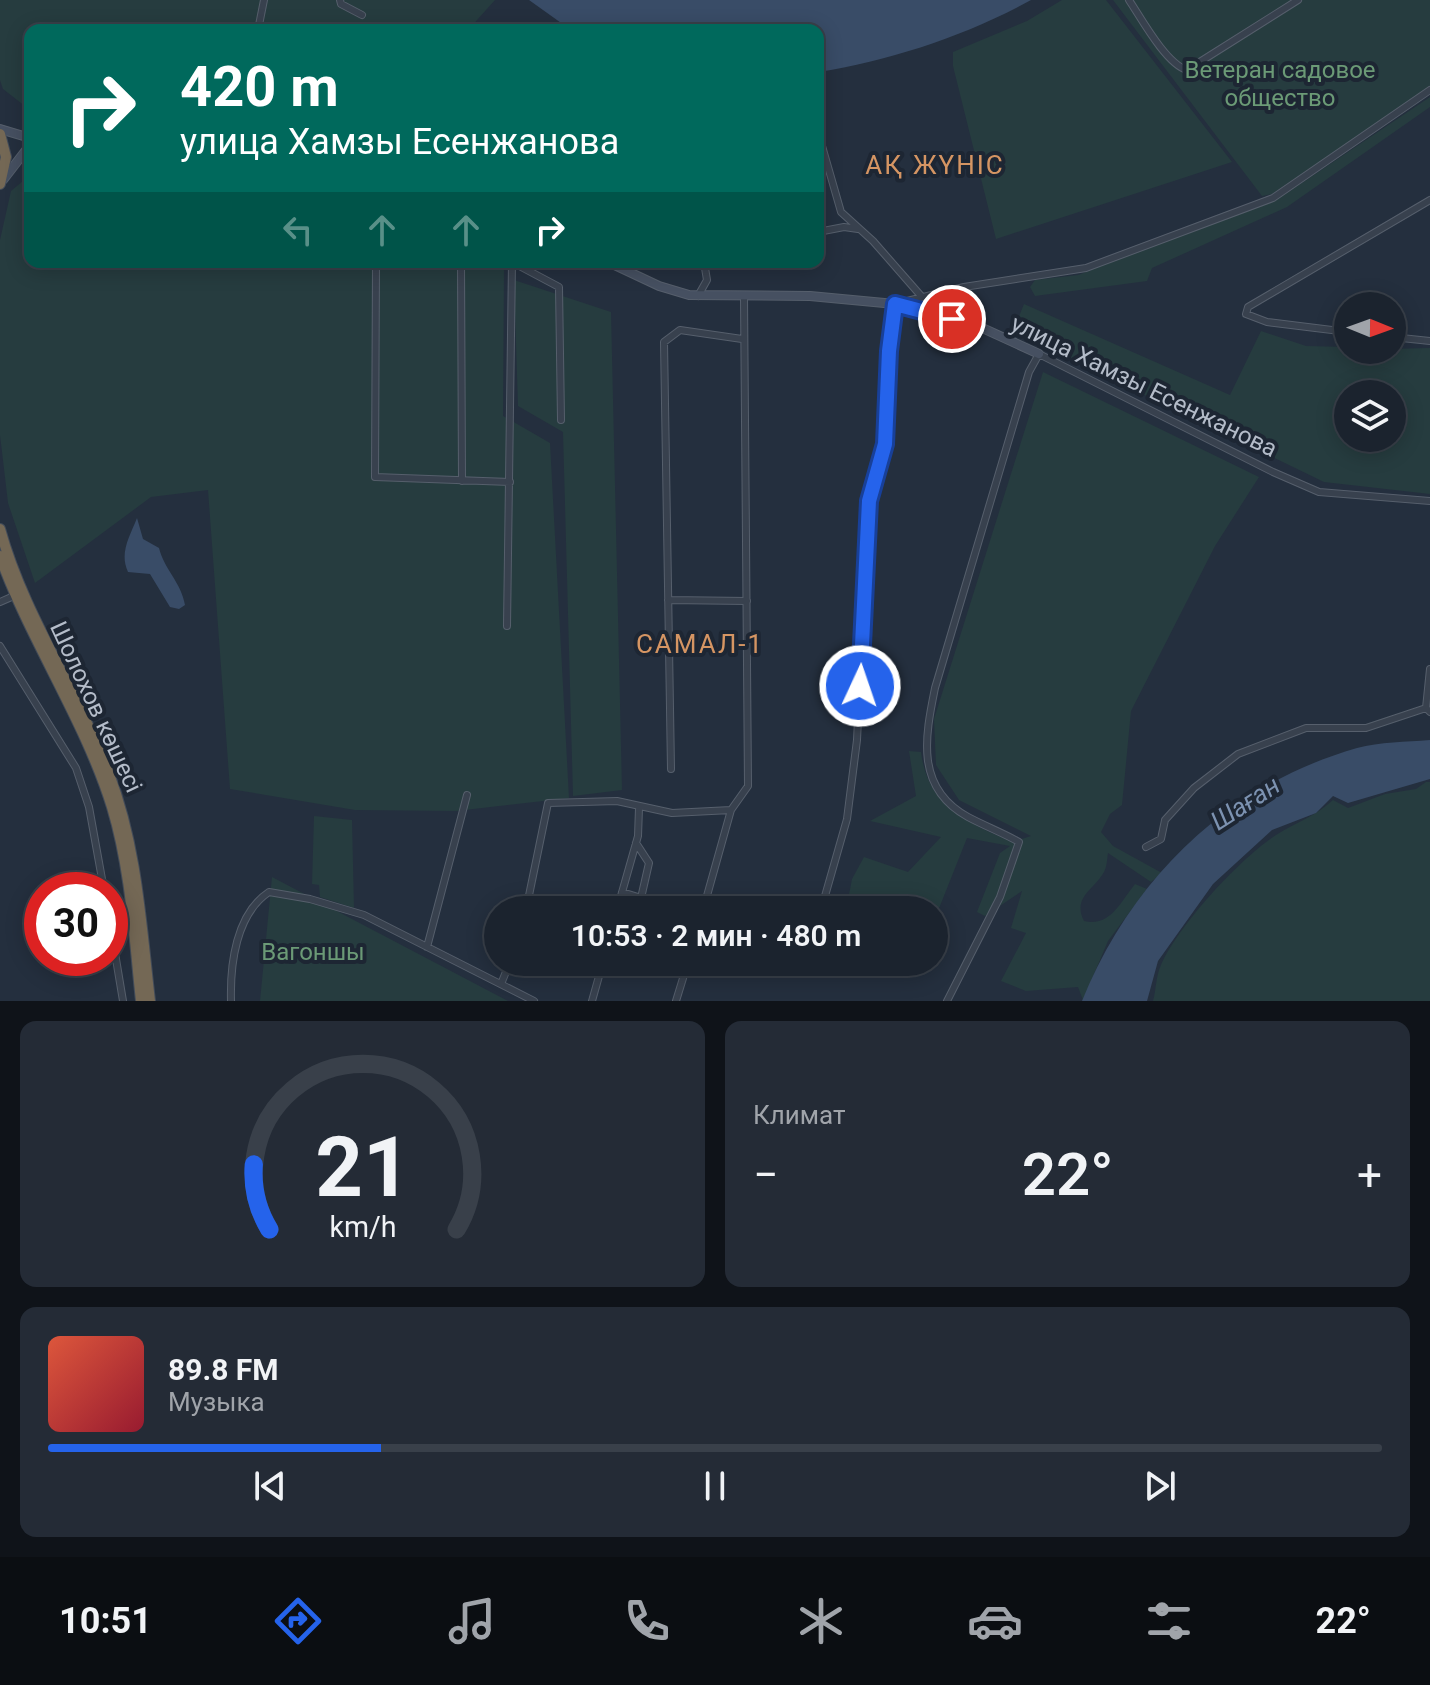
<!DOCTYPE html>
<html lang="ru">
<head>
<meta charset="utf-8">
<style>
  :root { --surface:#1b232e; --page:#242b36; --text:#f1f3f6; --muted:#a0a4aa; --line:#39404a; --accent:#2563eb }
  body { margin:0; font-family:Roboto,sans-serif; background:var(--page); color:var(--text); height:100vh; display:flex; flex-direction:column; font-size:30px; white-space:nowrap }
  * { box-sizing:border-box; margin:0 }
  p { font-size:26px; color:var(--muted) }
  .icon { flex:none; width:44px; height:44px; fill:none; stroke:currentColor; stroke-width:2; stroke-linecap:round; stroke-linejoin:round }
  .map { position:relative; height:1001px; overflow:hidden }
  .sheet { display:flex; flex-direction:column; gap:20px; padding:20px; background:#0f1319; flex:1 }
  .sheet>* { flex:none }
  .hud { position:absolute; left:24px; top:24px; width:800px; height:244px; border-radius:16px; box-shadow:0 4px 20px #0003,0 0 0 2px var(--line); background:#00695c; color:#fff; overflow:hidden }
  .needle { width:52px; rotate:91deg }
  .buttons { position:absolute; left:1334px; top:292px; display:grid; gap:16px }
  .buttons a { display:grid; place-items:center; width:72px; height:72px; border-radius:50%; background:var(--surface); box-shadow:0 4px 20px #0003,0 0 0 2px var(--line); font-size:40px }
  .speed { position:absolute; left:24px; top:872px; display:flex; gap:16px; font-size:40px; font-weight:700; text-align:center }
  .speed>* { display:grid; place-content:center; width:104px; height:104px; border-radius:50%; background:var(--surface); box-shadow:0 4px 20px #0003,0 0 0 2px var(--line); line-height:1 }
  .speed .limit { border:12px solid #d22; background:#fff; color:#111 }
  .pin { position:absolute; display:grid; place-items:center; width:68px; height:68px; color:#fff; margin:-34px; border:4px solid #fff; border-radius:50%; box-shadow:0 2px 8px #0007 }
  .me { position:absolute; width:88px; margin:-44px; rotate:3deg; stroke-linejoin:round; filter:drop-shadow(0 0 6px #0008) }
  .turn { display:flex; align-items:center; gap:28px; height:168px; padding:0 24px; font-size:36px }
  .turn .icon { width:104px; height:104px; stroke-width:2.5 }
  .turn b { display:block; font-size:56px; line-height:68px }
  .lanes { display:flex; align-items:center; height:76px; padding:0 24px; background:#0003; justify-content:center; gap:40px; direction:ltr }
  .lanes .off { opacity:.35 }
  .big { font-size:60px; font-weight:600; line-height:1.1 }
  .sheet .card { flex:1; display:flex; flex-direction:column; justify-content:center; gap:12px; min-width:0; padding:0 28px; border-radius:16px; background:var(--page) }
  .sheet .dial { align-items:center; gap:0 }
  .dial svg { height:208px; overflow:visible; fill:none; stroke:var(--line); stroke-width:7; stroke-linecap:round; text-anchor:middle }
  .dial text { fill:var(--text); stroke:none }
  .song { display:flex; align-items:center; gap:24px }
  .cover { width:96px; height:96px; border-radius:12px; background:linear-gradient(135deg,hsl(10 70% 55%),hsl(350 70% 35%)) }
  .played { height:8px; border-radius:4px; background:linear-gradient(90deg,var(--accent) 25%,var(--line) 25%) }
  .keys { display:flex; justify-content:space-around; direction:ltr }
  .heat { display:flex; justify-content:space-between; align-items:center; font-size:44px; direction:ltr }
  .sheet .tiles { flex:1; display:grid; gap:20px; grid-template-columns:1fr 1fr }
  .card:last-child { grid-column:span 2 }
  .trip { position:absolute; left:484px; top:896px; width:464px; height:80px; border-radius:40px; background:var(--surface); box-shadow:0 4px 20px #0003,0 0 0 2px var(--line); font-weight:600; line-height:80px; text-align:center }
  .dock { display:flex; height:128px; justify-content:space-around; align-items:center; background:#0b0e12; color:var(--muted) }
  .dock .icon { width:56px; height:56px }
  .dock .selected { color:var(--accent) }
  .dock b { font-size:36px; color:var(--text) }
  .map>svg:first-child { display:block }
  .green { fill:#263c3f; fill-rule:evenodd }
  .water { fill:#394c67 }
  .lines { fill:none; stroke-linecap:round; stroke-linejoin:round }
  .street-casing { stroke:#565f6c; stroke-width:8 }
  .secondary-casing { stroke:#565f6c; stroke-width:10 }
  .highway-casing { stroke:#434c59; stroke-width:12 }
  .street { stroke:#38414e; stroke-width:6 }
  .secondary { stroke:#465061; stroke-width:8 }
  .highway { stroke:#746855; stroke-width:10 }
  .route-casing { stroke:#184099; stroke-width:20 }
  .route { stroke:#2563eb; stroke-width:14 }
  .labels { text-anchor:middle; dominant-baseline:central; stroke-width:8; stroke-linejoin:round; paint-order:stroke }
  .park-label { font-size:24px; fill:#6b9a76; stroke:#1d2633 }
  .street-label { font-size:24px; fill:#b4bcc9; stroke:#1d2633 }
  .neighbourhood-label { font-size:26px; letter-spacing:2px; fill:#d59563; stroke:#1d2633 }
  .water-label { font-size:26px; font-style:italic; fill:#7c92b1; stroke:#1d2633 }
</style>
</head>
<body>
<div class="map">
<svg width="1430" height="1001" viewBox="0 0 1430 1001">
  <rect width="100%" height="100%" fill="#242f3e"/>
  <path class="green" d="M0,0H495L468,30H30V110L3,89L0,80Z
    M1062,0H1106L1232,162L996,239L953,66V52L1027,21Z
    M1113,0H1430V87L1272,194L1262,196Z
    M1430,97V107L1287,207L1152,268L1147,281L1035,296L1030,287L1035,280L1078,275L1275,201Z
    M30,175V262H489L504,269L503,416L550,443L569,798L456,811L355,810L230,789L208,490L151,497L35,583L8,503L0,435V240L11,191Z
    M514,280L611,312L622,790L573,796L563,432L518,406Z
    M1024,304L1230,395L1261,331L1306,346L1348,347V350L1430,348V494L1324,482L1013,331ZM1348,394H1392V438H1348Z
    M1043,372L1259,477L1215,546L1131,711L1122,805L1110,814L1101,832L1113,846L1162,873L1151,882L1108,853C1107,859 1107,867 1104,872C1094,890 1072,897 1084,921C1110,927 1120,903 1135,884L1147,889L1108,941L1083,1000L1078,987L1026,991L1001,981L1026,933L1011,928L1022,891L985,916L977,912L1000,853L1010,846L967,838L934,921V910H846L852,879L864,857L908,872L941,837L870,821L916,796L909,751L921,752C928,807 967,822 1012,842L1031,836L959,800L936,765L934,719Z
    M1426,782H1430V1001H1153C1156,990 1156,975 1161,965C1178,926 1240,858 1276,835C1296,822 1315,817 1333,800L1348,808L1385,794L1416,789Z
    M314,816L352,820L354,908L320,897L319,885L312,884Z
    M272,877L508,1001H260Z"/>
  <path class="water" d="M529,0H1031C965,36 892,60 818,72V30H571Z
    M137,518L143,539L159,548C164,569 181,582 185,605L179,609L170,607L150,574L128,572C119,553 130,536 137,518Z
    M1430,740V779L1348,803L1333,796L1316,813L1272,830L1213,884L1158,961L1147,1001H1082C1132,878 1228,785 1357,748C1380,742 1406,742 1430,740Z"/>
  <g class="lines">
    <g class="street-casing">
      <path id="street" d="M340,0L341,4L362,15
        M1129,0C1141,18 1166,64 1187,70L1298,0
        M258,30L264,0
        M818,132L841,212L873,241L922,297
        M818,232L844,227L858,229
        M376,262L375,477L510,482
        M461,262L462,481
        M698,296L707,280L704,262
        M1348,332L1267,322L1246,314L1248,307L1430,200
        M1392,337L1430,341
        M668,600L747,601
        M0,602L16,595
        M507,626L512,262L559,287L561,420
        M0,646L76,768L89,807L104,890
        M1430,669L1426,708L1430,712
        M671,769L664,342L680,330L742,339
        M636,843L649,863L641,898
        M1146,847L1161,839L1165,820L1194,788L1238,754L1306,728H1366L1426,708
        M622,892L680,910
        M526,910L548,803L617,801L672,813L731,810
        M617,910L638,836L639,808
        M703,910L731,810L748,786L744,297
        M821,910L847,819L857,740L869,501L885,444L889,351L895,304L964,287L1086,268L1273,198L1430,90
        M110,923L123,1001
        M427,947L467,795
        M805,966L806,962
        M501,984L510,962
        M231,1001C230,964 236,914 269,892L310,899L364,915L534,1001
        M592,1001L603,962
        M676,1001L688,962
        M947,1001L1000,897L1019,842C1003,833 985,826 968,817C915,788 925,737 935,688L1029,372L1039,354L1273,472L1319,492L1430,501"/>
    </g>
    <g class="secondary-casing">
      <path id="secondary" d="M0,129L30,138
        M3,180L30,145
        M608,262L659,286L689,295L810,296L895,304L978,326L1039,354"/>
    </g>
    <g class="highway-casing">
      <path id="highway" d="M0,134L6,157L0,184
        M0,529C24,616 77,690 109,774C137,847 141,924 150,1001
        M0,556C31,642 85,720 112,807C131,870 134,937 141,1001"/>
    </g>
    <use href="#street" class="street"/>
    <use href="#secondary" class="secondary"/>
    <use href="#highway" class="highway"/>
  </g>
  <g class="lines">
    <g class="route-casing">
      <path id="route" d="M860,686L869,501L885,444L889,351L895,304L952,319"/>
    </g>
    <use href="#route" class="route"/>
  </g>
  <g class="labels">
    <g class="park-label">
      <text x="1280" y="70">Ветеран садовое<tspan x="1280" dy="28">общество</tspan></text>
      <text x="313" y="952">Вагоншы</text>
    </g>
    <g class="street-label">
      <text transform="translate(1144 386) rotate(26)">улица Хамзы Есенжанова</text>
      <text transform="translate(96 707) rotate(65)">Шолохов көшесі</text>
    </g>
    <g class="neighbourhood-label">
      <text x="935" y="165">АҚ ЖҮНІС</text>
      <text x="700" y="644">САМАЛ-1</text>
    </g>
    <g class="water-label">
      <text transform="translate(1245 803) rotate(-33)">Шаған</text>
    </g>
  </g>
</svg>
<div class="buttons">
<a><svg class="needle" viewBox="-14 -14 28 28"><path d="M0-13l5 13h-10z" fill="#e53935"/><path d="M0 13l5-13h-10z" fill="#a0a4aa"/></svg></a>
<a><svg class="icon" aria-label="layers" viewBox="0 0 24 24"><path d="M12 4l9 5-9 5-9-5zM3 14l9 5 9-5"/></svg></a>
</div>
<div class="speed"><div class="limit">30</div></div>
<div class="pin" style="left:952px;top:319px;background:#d93025"><svg class="icon" aria-label="arrive" viewBox="0 0 24 24"><path d="M6 21V4h12l-3 4 3 4H6"/></svg></div>
<svg class="me" style="left:860px;top:686px" viewBox="-20 -20 40 40"><circle r="17" fill="#2563eb" stroke="#fff" stroke-width="3"/><path d="M0-11L8 9 0 5-8 9z" fill="#fff"/></svg>
<div class="trip">10:53 · 2 мин · 480 m</div>
<div class="hud">
<div class="turn"><svg class="icon" aria-label="right" viewBox="0 0 24 24"><path d="M7 20v-9h11M14 6l5 5-5 5"/></svg><div><b>420 m</b>улица Хамзы Есенжанова</div></div>
<div class="lanes"><svg class="icon off" aria-label="left" viewBox="0 0 24 24"><path d="M17 20v-9H6M10 6l-5 5 5 5"/></svg><svg class="icon off" aria-label="ahead" viewBox="0 0 24 24"><path d="M12 20V5M6 11l6-6 6 6"/></svg><svg class="icon off" aria-label="ahead" viewBox="0 0 24 24"><path d="M12 20V5M6 11l6-6 6 6"/></svg><svg class="icon" aria-label="right" viewBox="0 0 24 24"><path d="M7 20v-9h11M14 6l5 5-5 5"/></svg></div>
</div>
</div>
<section class="sheet">
<div class="tiles">
<div class="card dial"><svg viewBox="0 0 100 80">
<path d="M14 69A42 42 0 1 1 86 69"/>
<path d="M14 69A42 42 0 0 1 8 44" stroke="#2563eb"/>
<text x="50" y="56" font-size="32" font-weight="700">21</text>
<text x="50" y="72" font-size="11">km/h</text>
</svg></div>
<div class="card"><p>Климат</p>
<div class="heat"><a>−</a><b class="big">22°</b><a>+</a></div>
</div>
<div class="card">
<div class="song"><i class="cover"></i><div><b>89.8 FM</b><p>Музыка</p></div></div>
<div class="played"></div>
<div class="keys"><svg class="icon" aria-label="previous" viewBox="0 0 24 24"><path d="M18 5L8 12l10 7zM5 5v14"/></svg><svg class="icon" aria-label="pause" viewBox="0 0 24 24"><path d="M8 5v14M16 5v14"/></svg><svg class="icon" aria-label="next" viewBox="0 0 24 24"><path d="M6 5l10 7-10 7zM19 5v14"/></svg></div>
</div>
</div>
</section>
<nav class="dock">
<b>10:51</b>
<svg class="icon selected" aria-label="directions" viewBox="0 0 24 24"><path d="M12 3l9 9-9 9-9-9zM9 14v-3h6M13 9l2 2-2 2"/></svg>
<svg class="icon" aria-label="music" viewBox="0 0 24 24"><path d="M9 18V5l10-2v13"/><circle cx="6" cy="18" r="3"/><circle cx="16" cy="16" r="3"/></svg>
<svg class="icon" aria-label="phone" viewBox="0 0 24 24"><path d="M5 4h4l2 5-3 2q2 4 5 5l2-3 5 2v4C11 20 4 13 5 4z"/></svg>
<svg class="icon" aria-label="climate" viewBox="0 0 24 24"><path d="M12 3v18M4 7l16 10M4 17L20 7"/></svg>
<svg class="icon" aria-label="car" viewBox="0 0 24 24"><path d="M5 17H2v-5l4-1 3-4h7l3 4 3 1v5h-3M9 17h6M6 11h13"/><circle cx="7" cy="17" r="2"/><circle cx="17" cy="17" r="2"/></svg>
<svg class="icon" aria-label="filters" viewBox="0 0 24 24"><path d="M4 7h16M4 17h16"/><circle cx="9" cy="7" r="2"/><circle cx="15" cy="17" r="2"/></svg>
<b>22°</b>
</nav>
</body>
</html>
